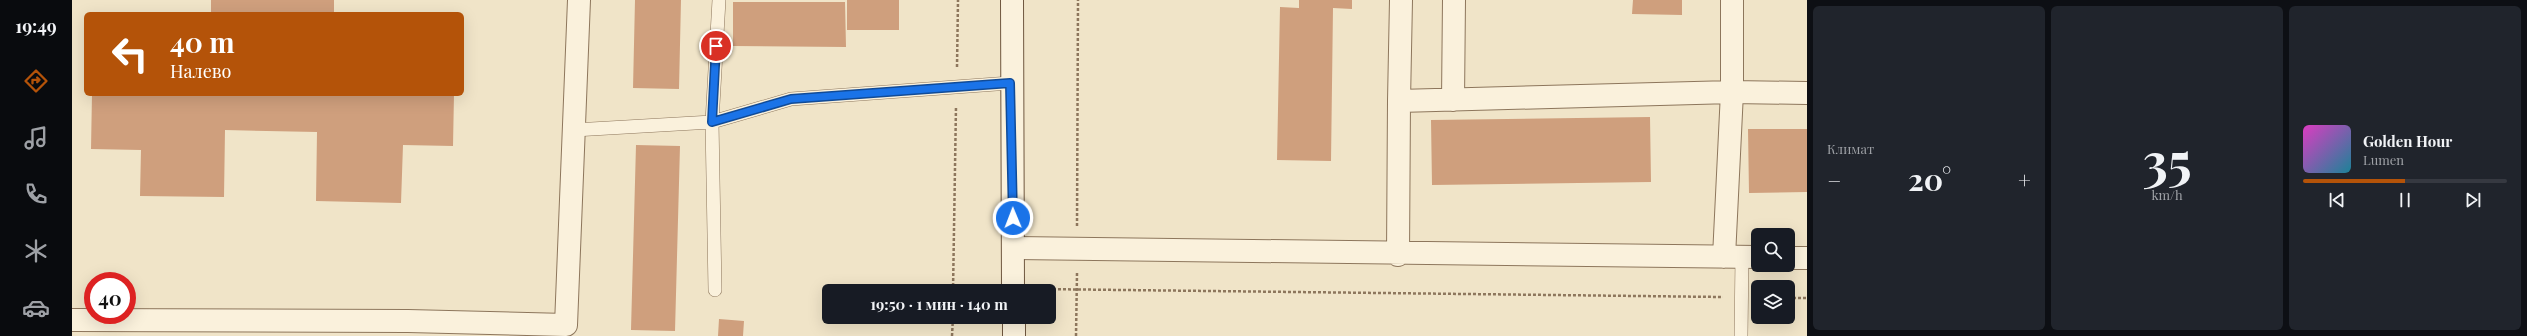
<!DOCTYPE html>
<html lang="ru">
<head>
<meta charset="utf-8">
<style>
  :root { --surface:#171b24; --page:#20242c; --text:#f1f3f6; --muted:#9ea1a6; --line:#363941; --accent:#b45309 }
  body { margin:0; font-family:"Playfair Display",serif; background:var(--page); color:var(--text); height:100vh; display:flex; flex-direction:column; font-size:15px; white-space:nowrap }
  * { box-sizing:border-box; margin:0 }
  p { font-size:13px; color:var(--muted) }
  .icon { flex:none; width:22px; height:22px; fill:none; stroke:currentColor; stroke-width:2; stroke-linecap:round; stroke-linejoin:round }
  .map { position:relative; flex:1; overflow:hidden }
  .sheet { display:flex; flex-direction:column; gap:6px; padding:6px; background:#0d0f14; width:720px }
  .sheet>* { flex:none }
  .hud { position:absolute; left:12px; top:12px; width:380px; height:84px; border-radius:6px; box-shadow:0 4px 16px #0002; background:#b45309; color:#fff; overflow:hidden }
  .buttons { position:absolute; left:1679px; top:228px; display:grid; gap:8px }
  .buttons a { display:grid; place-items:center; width:44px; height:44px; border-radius:6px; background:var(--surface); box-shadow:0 4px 16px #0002; font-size:20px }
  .speed { position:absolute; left:12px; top:272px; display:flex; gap:8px; font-size:20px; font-weight:700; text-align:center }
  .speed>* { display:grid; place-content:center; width:52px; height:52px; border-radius:50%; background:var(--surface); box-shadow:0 4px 16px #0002; line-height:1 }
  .speed .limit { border:6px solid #d22; background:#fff; color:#111 }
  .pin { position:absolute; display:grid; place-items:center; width:34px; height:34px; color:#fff; margin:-17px; border:2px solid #fff; border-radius:50%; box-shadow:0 1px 4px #0007 }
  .me { position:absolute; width:44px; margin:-22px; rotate:359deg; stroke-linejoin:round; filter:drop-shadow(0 0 3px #0008) }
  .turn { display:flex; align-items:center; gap:14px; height:84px; padding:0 20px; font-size:18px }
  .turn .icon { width:52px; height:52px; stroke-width:2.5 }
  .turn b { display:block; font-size:28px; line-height:34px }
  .big { font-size:30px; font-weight:700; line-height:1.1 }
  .sheet .tile { flex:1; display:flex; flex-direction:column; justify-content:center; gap:6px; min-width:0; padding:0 14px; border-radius:6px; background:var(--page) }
  .sheet .dial { align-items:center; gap:0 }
  .dial b { font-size:52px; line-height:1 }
  .song { display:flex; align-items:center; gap:12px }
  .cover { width:48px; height:48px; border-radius:6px; background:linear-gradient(135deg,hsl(310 70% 55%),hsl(190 70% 35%)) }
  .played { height:4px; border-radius:2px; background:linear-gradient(90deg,var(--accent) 50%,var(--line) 50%) }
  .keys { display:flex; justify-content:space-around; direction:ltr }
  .heat { display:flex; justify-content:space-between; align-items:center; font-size:22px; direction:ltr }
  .sheet .tiles { flex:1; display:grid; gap:6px; grid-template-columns:repeat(3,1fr) }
  .trip { position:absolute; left:750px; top:284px; width:234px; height:40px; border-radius:6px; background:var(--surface); box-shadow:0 4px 16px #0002; font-weight:700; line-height:40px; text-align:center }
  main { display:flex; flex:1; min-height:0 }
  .tab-bar { display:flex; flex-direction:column; width:72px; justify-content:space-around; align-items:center; background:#090b0e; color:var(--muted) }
  .tab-bar .icon { width:28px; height:28px }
  .tab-bar .active { color:var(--accent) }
  .tab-bar b { font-size:18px; color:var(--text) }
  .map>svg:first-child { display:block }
  .building { fill:#cf9f7d }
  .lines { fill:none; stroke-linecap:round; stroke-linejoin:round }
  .lane-casing { stroke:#8d765c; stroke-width:14 }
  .street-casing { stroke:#8d765c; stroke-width:24 }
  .secondary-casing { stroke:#6f573f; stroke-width:24 }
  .path { stroke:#8d765c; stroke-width:2.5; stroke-dasharray:3 2; stroke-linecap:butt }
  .lane { stroke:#faf1dc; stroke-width:13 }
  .street { stroke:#faf1dc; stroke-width:22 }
  .secondary { stroke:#faf1dc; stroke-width:22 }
  .route-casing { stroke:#114b97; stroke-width:10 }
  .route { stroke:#1a73e8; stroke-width:7 }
</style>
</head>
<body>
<main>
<nav class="tab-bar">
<b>19:49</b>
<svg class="icon active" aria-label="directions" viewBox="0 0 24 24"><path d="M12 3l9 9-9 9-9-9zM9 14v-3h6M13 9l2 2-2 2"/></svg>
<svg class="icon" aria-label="music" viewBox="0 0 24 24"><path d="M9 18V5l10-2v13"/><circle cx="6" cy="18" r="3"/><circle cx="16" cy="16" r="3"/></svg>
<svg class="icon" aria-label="phone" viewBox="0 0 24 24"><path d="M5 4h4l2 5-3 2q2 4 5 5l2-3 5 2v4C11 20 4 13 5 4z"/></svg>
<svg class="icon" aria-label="climate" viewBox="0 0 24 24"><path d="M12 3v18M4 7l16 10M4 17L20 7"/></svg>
<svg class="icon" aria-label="car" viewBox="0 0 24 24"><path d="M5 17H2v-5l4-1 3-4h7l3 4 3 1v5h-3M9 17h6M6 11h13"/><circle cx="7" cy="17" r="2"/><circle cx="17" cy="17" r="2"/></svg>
</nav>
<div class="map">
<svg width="1735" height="336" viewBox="0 0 1735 336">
  <rect width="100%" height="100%" fill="#f0e4c8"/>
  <path class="building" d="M139,0H262V14H139Z
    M563,0H609L607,89L561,88Z
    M775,0H827V30H775Z
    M1227,0H1280V9L1261,8L1259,161L1205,160L1208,7L1227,8Z
    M1561,0H1610V15L1560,14Z
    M661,2H773L774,47L661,46Z
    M20,94H382L381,146L331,145L329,203L244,201L245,132L153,130L152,197L68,196L69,150L19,149Z
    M1578,117L1579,182L1360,185L1359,120Z
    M1676,129H1735V192L1677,193Z
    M564,145L608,146L603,331L559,330Z
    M647,319L672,321L671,336H646Z"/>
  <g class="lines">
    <g class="lane-casing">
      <path id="lane" d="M502,130L640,122L719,99L938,83
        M643,290L640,122L647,0
        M1669,336L1670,257"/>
    </g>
    <g class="street-casing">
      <path id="street" d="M1381,100L1382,0
        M1327,101L1329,0
        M941,248L1686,257
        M1326,255L1327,101L1660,92L1735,93
        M1652,257L1660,92V0
        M1716,258H1735
        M0,320L336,321L494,325L507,0"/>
    </g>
    <g class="secondary-casing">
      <path id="secondary" d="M940,0L941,291
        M942,317V336"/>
    </g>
    <path class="path" d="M885,67L886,0
      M1005,226L1006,0
      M881,287L917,288
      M966,289L1651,297
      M881,291L884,106
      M1716,298H1735
      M880,336L881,317
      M1004,336L1005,273"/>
    <use href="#lane" class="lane"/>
    <use href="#street" class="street"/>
    <use href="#secondary" class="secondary"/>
  </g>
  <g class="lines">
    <g class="route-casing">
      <path id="route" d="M644,46L640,122L719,99L938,83L941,218"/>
    </g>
    <use href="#route" class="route"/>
  </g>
</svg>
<div class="buttons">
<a><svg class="icon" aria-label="search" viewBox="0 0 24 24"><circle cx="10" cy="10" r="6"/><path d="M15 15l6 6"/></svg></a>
<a><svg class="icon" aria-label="layers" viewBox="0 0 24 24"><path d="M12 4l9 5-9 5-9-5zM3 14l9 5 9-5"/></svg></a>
</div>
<div class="speed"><div class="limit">40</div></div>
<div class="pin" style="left:644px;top:46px;background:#d93025"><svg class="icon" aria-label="arrive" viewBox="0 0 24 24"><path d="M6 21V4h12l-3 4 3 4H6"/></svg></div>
<svg class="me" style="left:941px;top:218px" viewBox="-20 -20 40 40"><circle r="17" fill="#1a73e8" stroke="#fff" stroke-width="3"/><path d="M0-11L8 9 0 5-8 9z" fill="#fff"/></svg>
<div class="trip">19:50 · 1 мин · 140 m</div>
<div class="hud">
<div class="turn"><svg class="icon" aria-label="left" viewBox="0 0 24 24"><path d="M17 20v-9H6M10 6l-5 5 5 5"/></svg><div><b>40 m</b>Налево</div></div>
</div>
</div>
<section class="sheet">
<div class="tiles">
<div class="tile"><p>Климат</p>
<div class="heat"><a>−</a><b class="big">20°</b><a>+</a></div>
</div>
<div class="tile dial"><b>35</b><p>km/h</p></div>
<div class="tile">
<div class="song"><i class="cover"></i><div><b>Golden Hour</b><p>Lumen</p></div></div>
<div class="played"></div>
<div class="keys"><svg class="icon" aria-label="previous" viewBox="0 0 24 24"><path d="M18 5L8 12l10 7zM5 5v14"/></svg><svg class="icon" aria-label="pause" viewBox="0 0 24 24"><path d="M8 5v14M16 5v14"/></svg><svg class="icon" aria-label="next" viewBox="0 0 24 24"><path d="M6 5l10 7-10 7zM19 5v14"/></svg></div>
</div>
</div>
</section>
</main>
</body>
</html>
